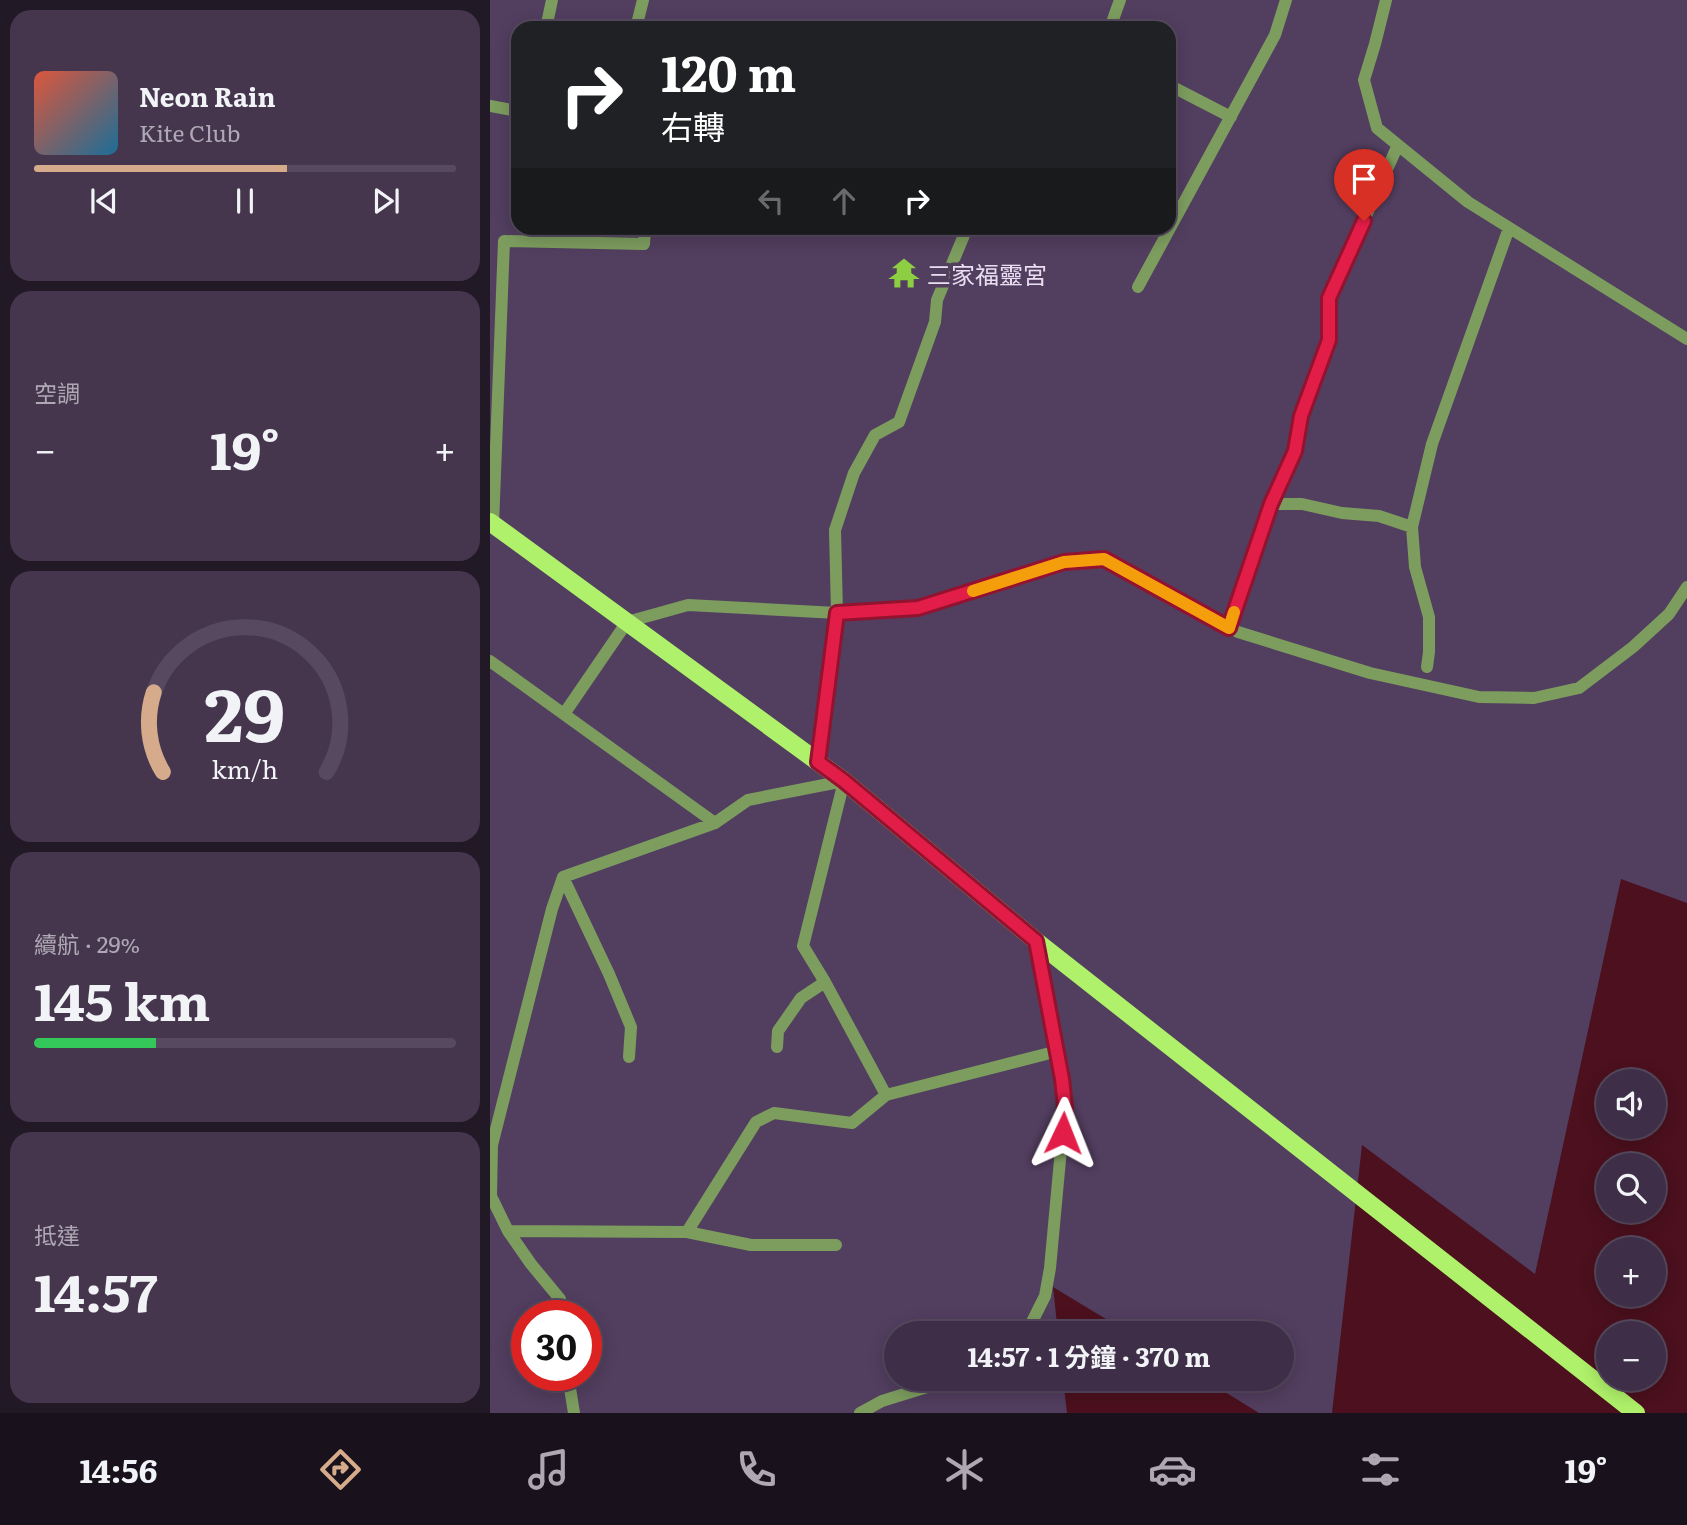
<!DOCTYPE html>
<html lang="zh-TW">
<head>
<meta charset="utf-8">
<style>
  :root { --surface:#3e2e47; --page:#45364e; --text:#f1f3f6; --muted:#ada8b4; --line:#574a60; --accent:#d6ab8b }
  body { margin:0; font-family:Literata,"Noto Sans TC",serif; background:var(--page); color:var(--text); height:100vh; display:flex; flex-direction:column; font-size:26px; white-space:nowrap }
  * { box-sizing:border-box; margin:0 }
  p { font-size:23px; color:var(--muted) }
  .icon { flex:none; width:38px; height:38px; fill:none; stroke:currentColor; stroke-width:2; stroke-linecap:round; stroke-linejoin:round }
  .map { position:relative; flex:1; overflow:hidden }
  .details { display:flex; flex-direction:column; gap:10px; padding:10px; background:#221927; width:490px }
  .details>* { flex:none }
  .top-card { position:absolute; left:21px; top:21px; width:665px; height:214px; border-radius:21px; box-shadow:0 4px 18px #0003,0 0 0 2px var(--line); background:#202124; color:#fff; overflow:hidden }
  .fabs { position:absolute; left:1106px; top:1069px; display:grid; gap:14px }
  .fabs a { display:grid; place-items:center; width:70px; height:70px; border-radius:50%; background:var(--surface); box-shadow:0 4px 18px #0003,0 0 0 2px var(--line); font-size:35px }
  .speed { position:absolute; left:21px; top:1300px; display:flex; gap:14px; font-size:35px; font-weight:700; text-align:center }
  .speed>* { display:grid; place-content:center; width:91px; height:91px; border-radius:50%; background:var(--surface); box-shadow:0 4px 18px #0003,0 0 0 2px var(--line); line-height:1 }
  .speed .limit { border:10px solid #d22; background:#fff; color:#111 }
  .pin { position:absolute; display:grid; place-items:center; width:60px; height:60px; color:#fff; margin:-72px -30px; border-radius:50% 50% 50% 0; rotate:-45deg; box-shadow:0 0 7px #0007 }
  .pin .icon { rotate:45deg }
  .me { position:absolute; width:77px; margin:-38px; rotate:2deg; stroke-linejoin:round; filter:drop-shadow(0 0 5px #0008) }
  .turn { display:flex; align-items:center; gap:24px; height:147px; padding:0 35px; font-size:32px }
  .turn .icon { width:91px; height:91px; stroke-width:2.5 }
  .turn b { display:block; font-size:49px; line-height:60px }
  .lanes { display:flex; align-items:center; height:66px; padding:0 35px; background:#0003; justify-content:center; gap:35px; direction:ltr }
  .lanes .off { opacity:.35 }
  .big { font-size:52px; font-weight:700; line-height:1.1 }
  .details .tile { flex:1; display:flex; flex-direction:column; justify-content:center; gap:10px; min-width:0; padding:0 24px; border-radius:21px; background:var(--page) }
  .details .dial { align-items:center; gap:0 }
  .dial svg { height:182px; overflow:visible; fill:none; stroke:var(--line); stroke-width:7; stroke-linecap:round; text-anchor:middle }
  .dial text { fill:var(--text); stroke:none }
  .song { display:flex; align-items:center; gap:21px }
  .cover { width:84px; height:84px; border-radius:10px; background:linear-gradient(135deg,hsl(10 70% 55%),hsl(200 70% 35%)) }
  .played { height:7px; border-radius:4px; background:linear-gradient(90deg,var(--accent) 60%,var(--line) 60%) }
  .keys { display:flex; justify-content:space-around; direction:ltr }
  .heat { display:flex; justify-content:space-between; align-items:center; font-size:38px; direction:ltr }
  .charge { height:10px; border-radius:5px; background:linear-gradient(90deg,#34c759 29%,var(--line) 0) }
  .trip { position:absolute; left:394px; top:1321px; width:410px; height:70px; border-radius:35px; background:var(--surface); box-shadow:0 4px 18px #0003,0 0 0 2px var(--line); font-weight:700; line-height:70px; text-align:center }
  .dock { display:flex; height:112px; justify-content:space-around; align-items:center; background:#19121c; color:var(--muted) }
  .dock .icon { width:49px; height:49px }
  .dock .selected { color:var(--accent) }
  .dock b { font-size:32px; color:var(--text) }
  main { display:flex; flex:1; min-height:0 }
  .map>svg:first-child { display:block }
  .water { fill:#4c101e; fill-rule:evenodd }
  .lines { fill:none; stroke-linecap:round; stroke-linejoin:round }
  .minor { stroke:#7d9d5f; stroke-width:12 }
  .major { stroke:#aff16a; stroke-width:18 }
  .route-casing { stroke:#92132f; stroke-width:18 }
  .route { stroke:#e11d48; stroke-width:12 }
  .slow { stroke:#f59e0b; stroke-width:12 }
  .labels { text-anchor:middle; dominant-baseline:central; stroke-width:7; stroke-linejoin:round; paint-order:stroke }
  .poi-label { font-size:24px; fill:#e8ddf1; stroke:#523e5f; text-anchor:start }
</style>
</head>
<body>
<main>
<section class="details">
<div class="tile">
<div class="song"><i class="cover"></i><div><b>Neon Rain</b><p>Kite Club</p></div></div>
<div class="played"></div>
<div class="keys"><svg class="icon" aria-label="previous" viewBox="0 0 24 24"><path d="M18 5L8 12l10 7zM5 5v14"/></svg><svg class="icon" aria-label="pause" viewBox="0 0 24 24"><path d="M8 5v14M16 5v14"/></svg><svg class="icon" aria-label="next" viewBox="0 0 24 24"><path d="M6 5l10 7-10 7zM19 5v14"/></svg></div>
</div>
<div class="tile"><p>空調</p>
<div class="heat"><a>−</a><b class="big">19°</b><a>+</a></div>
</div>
<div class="tile dial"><svg viewBox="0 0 100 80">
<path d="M14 69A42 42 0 1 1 86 69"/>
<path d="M14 69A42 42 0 0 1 10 34" stroke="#d6ab8b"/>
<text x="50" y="56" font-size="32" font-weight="700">29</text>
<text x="50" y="72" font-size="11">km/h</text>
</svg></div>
<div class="tile"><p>續航 · 29%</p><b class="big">145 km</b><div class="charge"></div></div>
<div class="tile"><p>抵達</p><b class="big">14:57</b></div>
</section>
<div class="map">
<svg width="1197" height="1413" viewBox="0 0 1197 1413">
  <rect width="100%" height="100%" fill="#523e5f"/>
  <path class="water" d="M1131,879L1197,903V1413H842L872,1145L1045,1274ZM1118,1082H1164V1127H1118ZM1118,1166H1164V1211H1118ZM1118,1250H1164V1295H1118ZM1118,1334H1164V1379H1118Z
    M563,1287L639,1333H568Z
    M573,1379H714L769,1413H577Z"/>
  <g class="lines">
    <path class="minor" d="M896,0L885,44L874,80L887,128L978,202L1197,339
      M59,28L58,19L62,0
      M146,28L153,0
      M620,28L630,0
      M679,85L741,117
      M0,106L28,111
      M648,287L785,35L796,0
      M781,504H812L852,513L889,516L922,527
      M3,525L14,241L154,244L155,228
      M739,628L781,504L805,451L811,416L839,340V297L908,145
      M0,661L225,823
      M937,667L939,652V617L925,567L922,527L942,444L1019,228
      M74,714L137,622L198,605L347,613L428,608L574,562L614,559L748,632L880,673L989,697L1044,698L1089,688L1143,647L1179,614L1197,587
      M328,763L347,613L345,530L364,473L385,435L409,422L445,322L447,300L477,228
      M73,877L119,974L141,1027L139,1057
      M287,1047L288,1031L311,998L335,982
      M18,1231L197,1232L266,1122L284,1113L362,1123L396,1095L568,1051
      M197,1232L261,1245H346
      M72,1316L70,1299L41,1264L18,1231L1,1196L2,1145L62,909L73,877L225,823L258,800L354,781L313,946L335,982L396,1095
      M536,1334L555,1296L560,1268L575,1106L568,1051L546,941
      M78,1376L84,1413
      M370,1413L392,1401L463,1379"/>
    <path class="major" d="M0,522L354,781L546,941L1146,1413"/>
  </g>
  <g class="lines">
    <g class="route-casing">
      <path id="route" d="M573,1133L575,1106L572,1079L546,941L354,781L328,762L347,613L428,608L574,562L614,559L739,628L781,504L805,451L811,416L839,340V298L874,221"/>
    </g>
    <use href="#route" class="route"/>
    <path class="slow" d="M483,591L574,562L614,559L739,628L744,612"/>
  </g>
  <defs>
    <g id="temple-bare" transform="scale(2.415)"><path d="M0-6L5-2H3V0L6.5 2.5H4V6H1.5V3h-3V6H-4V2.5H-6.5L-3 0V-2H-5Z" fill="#8ece43" stroke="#523e5f" stroke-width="2.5" paint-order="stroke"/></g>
  </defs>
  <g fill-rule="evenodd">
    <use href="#temple-bare" x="414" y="273"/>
  </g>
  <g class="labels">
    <g class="poi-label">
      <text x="437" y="273">三家福靈宮</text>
    </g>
  </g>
</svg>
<div class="fabs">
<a><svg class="icon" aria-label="sound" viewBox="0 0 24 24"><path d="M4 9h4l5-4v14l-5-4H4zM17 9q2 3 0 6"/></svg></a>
<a><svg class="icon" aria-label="search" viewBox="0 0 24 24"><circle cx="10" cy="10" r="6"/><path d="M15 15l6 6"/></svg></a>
<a>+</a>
<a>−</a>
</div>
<div class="speed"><div class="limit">30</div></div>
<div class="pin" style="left:874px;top:221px;background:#d93025"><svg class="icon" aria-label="arrive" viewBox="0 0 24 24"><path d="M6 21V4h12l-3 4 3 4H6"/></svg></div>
<svg class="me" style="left:573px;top:1133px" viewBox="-20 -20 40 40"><path d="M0-17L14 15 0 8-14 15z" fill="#e11d48" stroke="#fff" stroke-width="4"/></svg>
<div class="trip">14:57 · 1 分鐘 · 370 m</div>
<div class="top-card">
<div class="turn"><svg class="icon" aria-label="right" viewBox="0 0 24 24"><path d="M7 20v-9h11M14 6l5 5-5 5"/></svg><div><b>120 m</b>右轉</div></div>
<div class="lanes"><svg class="icon off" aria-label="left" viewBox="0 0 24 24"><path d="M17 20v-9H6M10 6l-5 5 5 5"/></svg><svg class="icon off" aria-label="ahead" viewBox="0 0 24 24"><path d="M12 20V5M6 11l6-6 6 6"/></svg><svg class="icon" aria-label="right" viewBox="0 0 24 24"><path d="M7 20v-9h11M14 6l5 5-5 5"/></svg></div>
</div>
</div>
</main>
<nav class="dock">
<b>14:56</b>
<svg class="icon selected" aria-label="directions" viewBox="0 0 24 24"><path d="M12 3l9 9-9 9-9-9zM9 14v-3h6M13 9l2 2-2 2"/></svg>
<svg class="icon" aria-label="music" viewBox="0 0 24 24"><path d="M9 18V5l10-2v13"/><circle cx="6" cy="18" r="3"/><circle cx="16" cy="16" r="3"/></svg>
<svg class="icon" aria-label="phone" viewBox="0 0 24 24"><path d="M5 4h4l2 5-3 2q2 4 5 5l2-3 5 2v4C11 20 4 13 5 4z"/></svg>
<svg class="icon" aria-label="climate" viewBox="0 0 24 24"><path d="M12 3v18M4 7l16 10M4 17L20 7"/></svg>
<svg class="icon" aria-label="car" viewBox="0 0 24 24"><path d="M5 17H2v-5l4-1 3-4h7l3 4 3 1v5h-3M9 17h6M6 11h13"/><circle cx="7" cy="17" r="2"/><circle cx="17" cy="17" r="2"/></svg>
<svg class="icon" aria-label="filters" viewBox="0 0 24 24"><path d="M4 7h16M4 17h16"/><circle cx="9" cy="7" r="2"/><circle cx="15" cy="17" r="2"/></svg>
<b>19°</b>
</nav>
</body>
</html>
